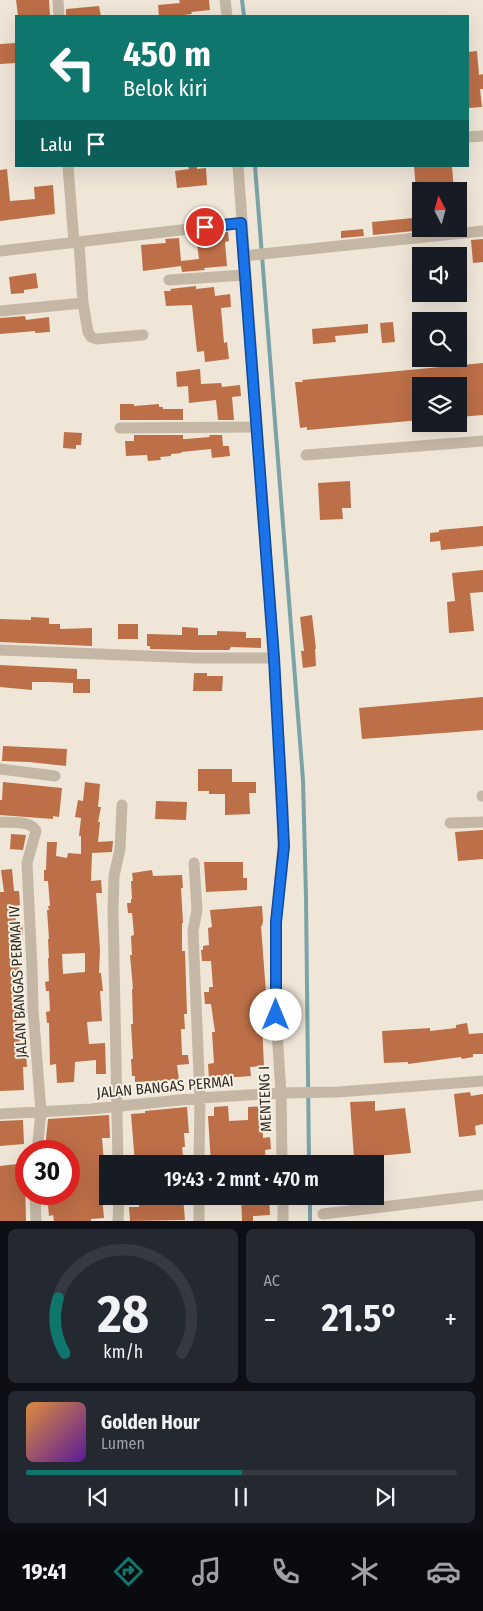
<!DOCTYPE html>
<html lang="id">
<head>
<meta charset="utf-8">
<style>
  :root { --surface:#171b24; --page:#242831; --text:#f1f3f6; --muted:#9ea1a6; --line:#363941; --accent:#0f766e }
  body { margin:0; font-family:"Fira Sans Condensed",sans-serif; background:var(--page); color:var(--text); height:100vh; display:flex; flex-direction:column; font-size:19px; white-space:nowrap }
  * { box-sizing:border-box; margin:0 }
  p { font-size:16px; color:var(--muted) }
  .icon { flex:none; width:28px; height:28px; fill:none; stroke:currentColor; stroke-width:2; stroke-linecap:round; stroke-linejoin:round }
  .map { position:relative; height:1221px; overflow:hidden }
  .panel { display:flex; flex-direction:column; gap:8px; padding:8px; background:#0d0f14; flex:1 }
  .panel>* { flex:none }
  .banner { position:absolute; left:15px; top:15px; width:454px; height:152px; border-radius:0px; box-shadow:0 5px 20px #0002; background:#0f766e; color:#fff; overflow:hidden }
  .needle { width:32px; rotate:354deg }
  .buttons { position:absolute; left:412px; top:182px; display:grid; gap:10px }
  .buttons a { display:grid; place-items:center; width:55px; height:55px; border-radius:0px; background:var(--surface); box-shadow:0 5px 20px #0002; font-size:25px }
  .speed { position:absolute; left:15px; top:1140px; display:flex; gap:10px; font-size:25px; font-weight:700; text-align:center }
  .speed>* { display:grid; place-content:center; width:65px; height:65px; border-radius:50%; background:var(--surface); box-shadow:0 5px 20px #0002; line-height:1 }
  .speed .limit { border:8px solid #d22; background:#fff; color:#111 }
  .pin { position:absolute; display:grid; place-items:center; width:42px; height:42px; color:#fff; margin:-21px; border:2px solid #fff; border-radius:50%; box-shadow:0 1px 5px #0007 }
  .me { position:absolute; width:55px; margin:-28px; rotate:0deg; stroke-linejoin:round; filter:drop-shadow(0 0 4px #0008) }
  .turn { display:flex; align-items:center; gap:18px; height:105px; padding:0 25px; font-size:22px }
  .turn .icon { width:65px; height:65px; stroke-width:2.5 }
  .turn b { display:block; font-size:35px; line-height:42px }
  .then { display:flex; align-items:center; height:48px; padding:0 25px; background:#0003; gap:10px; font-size:19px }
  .big { font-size:38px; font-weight:600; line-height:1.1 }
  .panel .card { flex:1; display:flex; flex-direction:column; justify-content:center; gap:8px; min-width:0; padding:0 18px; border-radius:8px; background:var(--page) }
  .panel .dial { align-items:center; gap:0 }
  .dial svg { height:130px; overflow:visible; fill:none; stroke:var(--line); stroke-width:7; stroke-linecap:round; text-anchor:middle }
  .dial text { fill:var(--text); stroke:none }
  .song { display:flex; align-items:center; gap:15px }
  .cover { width:60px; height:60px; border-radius:8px; background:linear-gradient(135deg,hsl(30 70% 55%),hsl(270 70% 35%)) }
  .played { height:5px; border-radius:2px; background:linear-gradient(90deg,var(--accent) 50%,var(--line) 50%) }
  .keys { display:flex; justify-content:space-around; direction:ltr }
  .heat { display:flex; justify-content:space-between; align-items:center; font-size:28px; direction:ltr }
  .panel .tiles { flex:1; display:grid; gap:8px; grid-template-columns:1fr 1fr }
  .card:last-child { grid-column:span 2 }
  .trip { position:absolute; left:99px; top:1155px; width:285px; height:50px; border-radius:0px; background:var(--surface); box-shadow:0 5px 20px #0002; font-weight:600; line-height:50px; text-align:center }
  .tab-bar { display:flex; height:80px; justify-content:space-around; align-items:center; background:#090b0e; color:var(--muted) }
  .tab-bar .icon { width:35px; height:35px }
  .tab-bar .on { color:var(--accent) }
  .tab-bar b { font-size:22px; color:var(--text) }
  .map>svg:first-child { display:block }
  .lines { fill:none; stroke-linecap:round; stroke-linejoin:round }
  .stream { stroke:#79a3a9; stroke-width:4 }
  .building { fill:#bd6f47; fill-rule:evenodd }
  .minor { stroke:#c5b7a5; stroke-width:11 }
  .route-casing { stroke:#114b97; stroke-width:12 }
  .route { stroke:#1a73e8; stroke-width:9 }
  .labels { text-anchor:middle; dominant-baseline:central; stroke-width:4; stroke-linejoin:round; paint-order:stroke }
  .street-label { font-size:15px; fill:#322b26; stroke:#f7f0e3 }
</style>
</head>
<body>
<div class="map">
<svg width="483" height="1221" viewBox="0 0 483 1221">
  <rect width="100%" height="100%" fill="#efe6d8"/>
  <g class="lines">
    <path class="stream" d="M242,0L244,16
      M255,166L303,780L306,897L309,1164
      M310,1196V1221"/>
  </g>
  <path class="building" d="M16,0H49L50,16H18Z
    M179,0H209L210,10L191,12L192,14L175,16H159L158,5L180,3Z
    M99,6L101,16H66V9Z
    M16,43V63L0,64V44Z
    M477,51L479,75L483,74V89H480L482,107L468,108V52Z
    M188,166H197V169L206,168L207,185L177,188L175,171L189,169Z
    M414,166H452L454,191H416Z
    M7,169L10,201L35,199L34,187L53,185L55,214L0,221V170Z
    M413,218L414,231L373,235L372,222Z
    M363,229L364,236L341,238V231Z
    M228,232L229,241L225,242L227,266L204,268L205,270L182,272L181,266L143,271L141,245L166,243L165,239L179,238L181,261L199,259L196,236Z
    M483,239V262L473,263L471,240Z
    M36,273L38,288L24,290V293L11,294L9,277Z
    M196,286V289L214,287L215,296L230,294L231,307L221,308L224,343L227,342L229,359L205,362L204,351L197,352L192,305L166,306L164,291H171L170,289Z
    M25,316L26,320L49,317L50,332L35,333V331L0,334V318Z
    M393,322L395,342L382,343L380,323Z
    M368,324V333L335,336L336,342L313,344L312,329Z
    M483,363V415L459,417V386H421V420L307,430V427L300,428L295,382H303L302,380Z
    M200,369L201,384L221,383L222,387L240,385L241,396L232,397L234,420H218L216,400L189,403L188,386L177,387L176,372Z
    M120,404H134V406L159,404V407H163V409H183V420H120Z
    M64,432L82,433L81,445H76V449L63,448Z
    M134,435H183V439H186L210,437L209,435H222L223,446H229L230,456L212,458L211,449L181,452L182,453L171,454V456L160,457L161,460L148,461L147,455L126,456L125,441H134Z
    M350,481L351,508H342L343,519L320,520L318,483Z
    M483,526V546L441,550L440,541L430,542V533L439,532V530Z
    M483,570V592L470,593L474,631L449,633L447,602L455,601L452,573Z
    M312,615L316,649H315L316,666L303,668L301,651H304L300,617Z
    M31,617L49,618V624H60V629L92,628V646L0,642V619L31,620Z
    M118,624H138V639H118Z
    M182,627L198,628V635H217V631L246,632V638H261V648L231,647L229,650H197L150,649V646H147V634L182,635Z
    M0,665L77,669V679H90V693H73V683L49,682H32V690L0,687Z
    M194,673H207V676H223L222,691H193Z
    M483,697V730L362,739L359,708Z
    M3,746L67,749L66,766L29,762L2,761Z
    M198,769H232V782H256V793H249L250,814L225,815V794H209V791H198Z
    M3,782L62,788L59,817L53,816V819L0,815V800H2Z
    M85,782L100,784L98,807H101L98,822H100L98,842L113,841L112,852L92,853L91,881L101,880L102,893H96L100,950L99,973H101L103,991H100L102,1021L87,1022L89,1044L105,1043L106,1074H96V1060L75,1062L74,1082L57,1083L56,1064L50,1065L49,1023H47L46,1012L50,1011L49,991H46L45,982L49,981L48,958H49L48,939H49L47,910H49L48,906H50L48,881H44V870H46L47,842H57L56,856L67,858L68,853L81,854V836H79L81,818L75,817L78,800L83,801ZM85,953V972L63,974L62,954Z
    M156,801L187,802L186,820L155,819Z
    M483,830V859L458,861L455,832Z
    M11,834L26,835L23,850L10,849Z
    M204,862H243V878H247V890L206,892Z
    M12,869L14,891H19L20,905L15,906L16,924L22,923L23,935L18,936L20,974L19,990H16L17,1004H16L17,1033H19L20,1045H23V1052H26L27,1067H23L24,1090L0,1091V892H4L1,870Z
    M152,870L153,876L182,875L183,888H181L183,923H182V951H185L187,1014H184L185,1029H181L182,1055H188L189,1064L177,1065L179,1080L135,1082V1076H132L131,1059H133L131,1024H133L132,989H133L130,955H132L131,936L134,935L132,913H128L127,903H131V899H132L131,881H133L132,873Z
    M262,906L263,921L262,926H261L266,993H261L265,1024H262L264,1066L250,1067L251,1076L209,1079L208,1064L214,1063L212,1032H215L211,1004H205L204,992H209V987H213L211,961H202L201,950H203V946L209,945L208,928L212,927L210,910Z
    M467,1023L469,1034L483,1033V1054H473V1057L462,1059L461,1057L408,1064V1062L384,1063L382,1031L430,1028V1031L456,1028V1025Z
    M470,1092L471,1096L483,1094V1124L475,1126L476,1135L459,1137L454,1094Z
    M375,1101V1111L405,1108L411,1153L354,1158L350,1102Z
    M228,1106L229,1121L248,1120V1107L266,1106L267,1116H262L263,1138L270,1137L271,1149L265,1150L266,1164H211L208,1116H214V1107Z
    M187,1107L189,1133H184L185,1147H182L184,1164H135L131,1114L145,1113V1111Z
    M109,1115L110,1138H102L107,1196H102L104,1218L91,1219V1221H54L53,1215L49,1216L47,1194H69V1151H65L64,1148L48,1150L46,1139L48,1119Z
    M23,1120L24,1144L0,1146V1121Z
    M17,1164L18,1174H21V1181L25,1180L26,1221H0V1166Z
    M138,1196H183L185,1220L130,1221L129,1207H139Z
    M241,1196H269L270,1215L253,1216V1221H242Z"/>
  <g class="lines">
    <path class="minor" d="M58,0L59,16
      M225,0L227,16
      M468,137L483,136
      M68,166L74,243
      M238,166L274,658L283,807V845L276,922V1015L281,1093L282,1164
      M79,242L83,303L88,332L91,337L96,339L143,335
      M0,251L241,223
      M243,256L483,231
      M169,280L245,275
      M0,311L83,303
      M120,428L256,427
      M306,455L483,441
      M0,650L197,658H274
      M0,769L55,776
      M482,796H483
      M0,822C11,823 30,820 36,831L27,863L32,968L33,1009L41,1112L37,1151
      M450,823L483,822
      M194,863L197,910L193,931L200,1098L199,1164
      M0,1114L91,1109L200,1098L281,1093L338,1092L483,1081
      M118,1164L113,910L114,876L120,849L122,805
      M35,1194L36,1221
      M199,1196V1221
      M283,1196V1221
      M323,1214L483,1195
      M118,1221L119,1196"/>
  </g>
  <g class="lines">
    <g class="route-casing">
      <path id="route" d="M205,227L241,223L274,658L282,806L284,846L276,922V1015"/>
    </g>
    <use href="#route" class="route"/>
  </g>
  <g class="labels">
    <g class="street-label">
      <text transform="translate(18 982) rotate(-93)">JALAN BANGAS PERMAI IV</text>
      <text transform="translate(165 1087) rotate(-5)">JALAN BANGAS PERMAI</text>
      <text transform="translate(265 1099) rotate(-92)">MENTENG I</text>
    </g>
  </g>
</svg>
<div class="buttons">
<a><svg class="needle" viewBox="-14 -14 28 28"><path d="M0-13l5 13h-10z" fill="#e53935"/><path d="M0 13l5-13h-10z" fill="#9ea1a6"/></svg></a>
<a><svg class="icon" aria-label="sound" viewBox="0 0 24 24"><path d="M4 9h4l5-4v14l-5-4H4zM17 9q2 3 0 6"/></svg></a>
<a><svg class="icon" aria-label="search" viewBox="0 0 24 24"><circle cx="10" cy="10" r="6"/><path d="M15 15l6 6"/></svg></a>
<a><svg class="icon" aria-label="layers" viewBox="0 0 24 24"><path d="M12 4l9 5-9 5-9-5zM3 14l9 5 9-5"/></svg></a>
</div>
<div class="speed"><div class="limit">30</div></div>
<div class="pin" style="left:205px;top:227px;background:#d93025"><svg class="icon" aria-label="arrive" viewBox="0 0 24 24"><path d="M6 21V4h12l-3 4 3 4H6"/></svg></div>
<svg class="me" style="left:276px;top:1015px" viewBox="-20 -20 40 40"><circle r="19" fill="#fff"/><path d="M0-13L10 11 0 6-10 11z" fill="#1a73e8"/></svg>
<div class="trip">19:43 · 2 mnt · 470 m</div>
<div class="banner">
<div class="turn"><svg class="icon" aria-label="left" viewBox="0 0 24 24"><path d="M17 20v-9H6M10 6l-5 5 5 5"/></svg><div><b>450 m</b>Belok kiri</div></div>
<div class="then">Lalu<svg class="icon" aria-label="arrive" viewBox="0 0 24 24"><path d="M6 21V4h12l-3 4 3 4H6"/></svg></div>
</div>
</div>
<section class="panel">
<div class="tiles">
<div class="card dial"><svg viewBox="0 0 100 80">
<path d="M14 69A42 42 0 1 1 86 69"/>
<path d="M14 69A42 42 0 0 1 10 35" stroke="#0f766e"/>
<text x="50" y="56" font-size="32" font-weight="700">28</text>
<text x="50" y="72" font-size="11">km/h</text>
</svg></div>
<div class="card"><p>AC</p>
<div class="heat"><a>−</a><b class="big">21.5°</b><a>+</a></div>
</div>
<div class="card">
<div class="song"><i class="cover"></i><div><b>Golden Hour</b><p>Lumen</p></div></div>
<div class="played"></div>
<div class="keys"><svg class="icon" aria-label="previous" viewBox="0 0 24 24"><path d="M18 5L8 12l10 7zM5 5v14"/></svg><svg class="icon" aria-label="pause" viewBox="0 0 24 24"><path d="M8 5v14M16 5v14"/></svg><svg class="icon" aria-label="next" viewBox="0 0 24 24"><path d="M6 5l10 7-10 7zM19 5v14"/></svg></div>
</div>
</div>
</section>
<nav class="tab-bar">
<b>19:41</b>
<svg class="icon on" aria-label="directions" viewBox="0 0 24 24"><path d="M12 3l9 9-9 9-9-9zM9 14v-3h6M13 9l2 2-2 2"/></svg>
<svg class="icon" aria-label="music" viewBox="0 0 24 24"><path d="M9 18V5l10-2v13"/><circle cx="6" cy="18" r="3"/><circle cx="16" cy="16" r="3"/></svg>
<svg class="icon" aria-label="phone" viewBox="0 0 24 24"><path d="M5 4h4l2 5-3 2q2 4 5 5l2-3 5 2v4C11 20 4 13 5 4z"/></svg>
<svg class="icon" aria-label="climate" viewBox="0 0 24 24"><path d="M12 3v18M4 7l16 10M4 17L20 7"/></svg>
<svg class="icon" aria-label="car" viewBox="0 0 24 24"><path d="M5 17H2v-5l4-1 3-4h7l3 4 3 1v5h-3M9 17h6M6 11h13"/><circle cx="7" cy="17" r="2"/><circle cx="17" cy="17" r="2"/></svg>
</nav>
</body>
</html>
